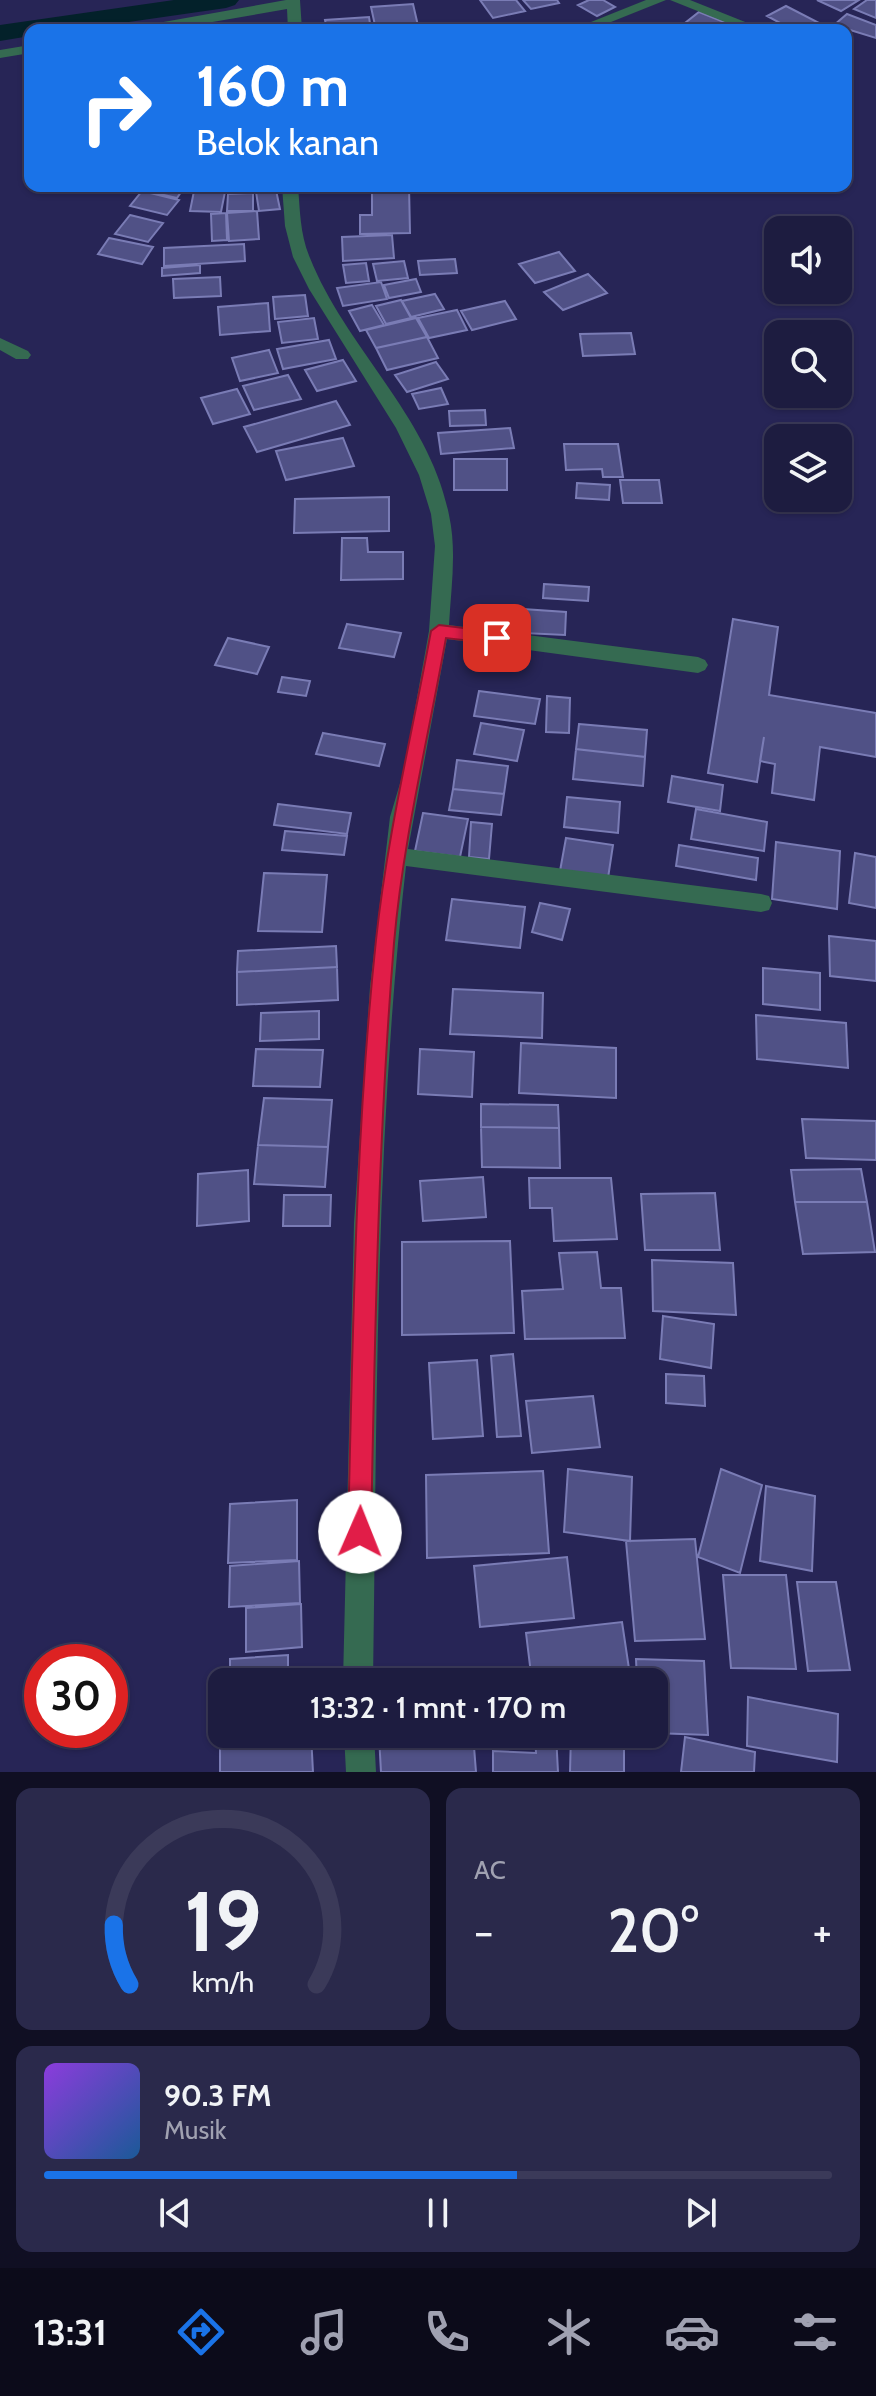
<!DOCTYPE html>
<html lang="id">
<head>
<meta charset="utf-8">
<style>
  :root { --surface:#1d1c40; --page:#2a294b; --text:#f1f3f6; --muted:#a0a1b1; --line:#3b3a59; --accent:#1a73e8 }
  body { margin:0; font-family:Cabin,sans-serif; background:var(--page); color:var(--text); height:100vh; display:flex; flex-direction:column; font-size:30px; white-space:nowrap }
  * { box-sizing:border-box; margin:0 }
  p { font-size:26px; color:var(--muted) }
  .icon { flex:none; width:44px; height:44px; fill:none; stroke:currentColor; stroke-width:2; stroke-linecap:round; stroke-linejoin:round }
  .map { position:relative; height:1772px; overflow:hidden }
  .panel { display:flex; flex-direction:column; gap:16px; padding:16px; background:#100f23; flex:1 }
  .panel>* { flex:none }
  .banner { position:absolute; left:24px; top:24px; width:828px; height:168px; border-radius:16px; box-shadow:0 2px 6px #0004,0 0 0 2px var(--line); background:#1a73e8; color:#fff; overflow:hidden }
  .controls { position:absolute; left:764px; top:216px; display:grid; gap:16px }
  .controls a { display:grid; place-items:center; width:88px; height:88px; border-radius:16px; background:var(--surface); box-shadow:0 2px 6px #0004,0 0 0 2px var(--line); font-size:40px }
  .speed { position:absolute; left:24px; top:1644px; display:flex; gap:16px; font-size:40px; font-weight:700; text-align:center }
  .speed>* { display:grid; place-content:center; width:104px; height:104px; border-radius:50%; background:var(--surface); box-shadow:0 2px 6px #0004,0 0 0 2px var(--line); line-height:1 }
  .speed .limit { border:12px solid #d22; background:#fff; color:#111 }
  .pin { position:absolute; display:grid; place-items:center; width:68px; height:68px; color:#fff; margin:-34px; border-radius:16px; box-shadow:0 4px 12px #0006 }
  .me { position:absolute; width:88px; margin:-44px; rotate:1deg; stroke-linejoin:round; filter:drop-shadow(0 0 6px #0008) }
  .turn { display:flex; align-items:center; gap:28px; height:168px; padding:0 40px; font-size:36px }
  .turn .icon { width:104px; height:104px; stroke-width:2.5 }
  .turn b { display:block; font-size:56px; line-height:68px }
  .big { font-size:60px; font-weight:600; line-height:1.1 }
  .panel .tile { flex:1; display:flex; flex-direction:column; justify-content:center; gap:12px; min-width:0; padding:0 28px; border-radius:16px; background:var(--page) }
  .panel .dial { align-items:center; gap:0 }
  .dial svg { height:208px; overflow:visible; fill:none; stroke:var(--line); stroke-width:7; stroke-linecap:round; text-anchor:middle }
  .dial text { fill:var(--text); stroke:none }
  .song { display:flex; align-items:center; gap:24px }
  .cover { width:96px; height:96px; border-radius:12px; background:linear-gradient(135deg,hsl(270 70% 55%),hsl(210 70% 35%)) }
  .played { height:8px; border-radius:4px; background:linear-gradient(90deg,var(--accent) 60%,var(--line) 60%) }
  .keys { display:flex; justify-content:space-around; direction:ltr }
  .heat { display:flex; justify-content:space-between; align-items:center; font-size:44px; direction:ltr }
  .panel .tiles { flex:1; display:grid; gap:16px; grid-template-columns:1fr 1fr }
  .tile:last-child { grid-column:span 2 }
  .trip { position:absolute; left:208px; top:1668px; width:460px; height:80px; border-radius:16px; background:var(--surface); box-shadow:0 2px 6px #0004,0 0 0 2px var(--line); font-weight:600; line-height:80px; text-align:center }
  .menu { display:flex; height:128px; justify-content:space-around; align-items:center; background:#0c0b1a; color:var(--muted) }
  .menu .icon { width:56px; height:56px }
  .menu .current { color:var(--accent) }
  .menu b { font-size:36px; color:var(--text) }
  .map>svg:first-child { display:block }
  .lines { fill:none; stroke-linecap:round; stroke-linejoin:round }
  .canal { fill:#03212a; fill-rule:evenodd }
  .building { fill:#505186; stroke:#7a7cb5; stroke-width:2 }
  .minor { fill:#356a51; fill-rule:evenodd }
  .route { fill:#e11d48; stroke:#92132f; stroke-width:2 }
</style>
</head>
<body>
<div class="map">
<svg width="876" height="1772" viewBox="0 0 876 1772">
  <rect width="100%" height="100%" fill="#272556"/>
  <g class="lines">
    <path class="canal" d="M174,0H239L235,5L226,8L73,30H30V36L0,41V25Z"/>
  </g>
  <path class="building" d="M480,0H516L525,11L493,18Z
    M523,0H557L559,3L531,9Z
    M589,0H603L615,7L597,16L578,5Z
    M817,0H859L841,11Z
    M867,0H876V18L854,9Z
    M413,4L419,30H376L371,7Z
    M786,6L823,25L814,30H793L767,16Z
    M699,12L734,26L729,30H689L680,27Z
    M847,14L876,25V38L834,25Z
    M369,17L371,30H327L325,20Z
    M146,186H185L177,198L142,190Z
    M372,186H409L410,233L360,234V215H372Z
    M276,190L280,209L259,211L256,192Z
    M142,191L179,200L167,215L130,206Z
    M194,191L225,192L221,212L190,211Z
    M253,193V211H227L228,194Z
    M257,211L259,239L229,241L227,213Z
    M226,213L227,240L212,241L211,214Z
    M130,215L163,223L148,242L115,234Z
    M392,235L394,258L343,261L342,237Z
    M109,238L153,247L142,264L98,254Z
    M244,244L245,261L164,266V248Z
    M559,252L575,271L535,283L519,264Z
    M455,259L457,273L420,275L418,261Z
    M404,261L408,278L377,281L373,264Z
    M366,263L369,281L346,283L343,265Z
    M200,265V273L162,276V268Z
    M588,274L607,293L563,310L544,292Z
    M220,277L221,296L174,298L173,279Z
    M416,279L421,292L389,298L384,285Z
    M381,282L387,299L343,306L337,288Z
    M435,294L444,309L411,317L402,301Z
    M305,295L308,316L275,319L273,297Z
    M401,300L411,318L386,324L376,306Z
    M505,301L516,319L472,330L461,311Z
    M268,303L270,331L220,335L218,307Z
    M372,305L384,325L360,331L349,311Z
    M457,310L467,330L429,338L418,318Z
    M314,318L318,339L282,343L278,322Z
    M416,318L427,337L376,348L366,330Z
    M631,333L635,354L583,356L580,334Z
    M427,337L438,358L387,370L376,348Z
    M329,340L336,359L283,369L277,349Z
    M269,350L278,373L240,381L232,358Z
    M343,360L356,381L317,391L305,370Z
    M436,362L448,379L407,392L395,375Z
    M288,375L301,399L254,410L243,386Z
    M441,388L448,404L419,409L412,394Z
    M237,389L250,414L213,424L201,398Z
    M336,401L350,425L257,452L244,427Z
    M485,410L486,425L450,426L449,411Z
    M510,428L514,448L441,454L438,433Z
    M343,438L354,466L286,480L276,451Z
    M564,444H618L623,477H603L602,469L566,470Z
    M454,459H507V490H454Z
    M620,480H659L662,503H623Z
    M577,483L610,485L609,500L576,498Z
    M389,497V531L294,533L295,499Z
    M342,538H367L368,552H403V579L341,580Z
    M544,584L589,587L588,601L543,598Z
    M508,608L566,612L565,635L505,632Z
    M733,619L778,627L769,695L876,713V757L820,747L814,800L772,793L775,764L760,761L764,737L757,782L708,773Z
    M347,624L401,633L394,657L339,648Z
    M228,638L269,647L257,674L215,665Z
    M282,677L310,681L306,696L278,692Z
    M479,691L540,699L535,724L474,716Z
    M547,696L570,698L569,733L546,732Z
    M481,723L524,730L517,761L474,754Z
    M579,724L647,730L645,757L576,749Z
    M323,733L385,744L379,766L316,754Z
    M576,749L645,757L643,786L573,779Z
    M457,760L508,766L504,794L453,789Z
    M672,776L723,785L720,811L668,802Z
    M453,789L504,794L501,815L449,810Z
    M567,797L620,802L618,833L564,827Z
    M278,804L351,813L347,834L274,825Z
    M696,809L767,822L764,851L691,839Z
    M423,813L468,819L460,857L415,851Z
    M471,822L492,824L489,859L469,857Z
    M285,831L347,836L344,855L282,850Z
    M566,838L613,845L608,878L560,871Z
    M776,842L840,851L837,909L772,899Z
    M679,845L758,858L756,880L676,866Z
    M855,853L876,857V908L849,903Z
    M264,873L327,875L322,932L258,931Z
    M452,899L525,907L520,948L446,940Z
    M540,903L570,909L562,940L532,932Z
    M829,936L876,941V981L830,976Z
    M336,946L337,967L237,972L238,951Z
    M337,967L338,1000L237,1005V972Z
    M763,968L820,973V1010L763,1004Z
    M453,989L543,993L542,1038L450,1034Z
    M319,1011V1039L260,1041L261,1013Z
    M756,1015L846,1023L848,1068L757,1059Z
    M521,1043L616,1048V1098L519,1093Z
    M256,1049L323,1050L320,1087L253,1086Z
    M420,1049L474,1052L472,1097L418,1094Z
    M264,1098L332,1100L328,1147L258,1145Z
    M481,1104L558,1105L559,1128L481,1127Z
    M802,1119L876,1121V1160L806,1158Z
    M481,1127L559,1128L560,1168L482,1167Z
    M258,1145L328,1147L325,1187L254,1184Z
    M861,1169L867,1202H795L791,1170Z
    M248,1170L249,1221L197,1226L198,1174Z
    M483,1177L486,1217L423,1221L420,1181Z
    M529,1178H611L617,1239L554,1241L552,1208H530Z
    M715,1193L720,1250H645L641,1194Z
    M284,1195H331L330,1226H283Z
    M795,1202H867L875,1252L803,1254Z
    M510,1241L514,1333L402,1335V1242Z
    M597,1252L601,1288H621L625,1338L525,1339L522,1291L563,1289L559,1253Z
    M652,1260L733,1263L736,1315L653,1311Z
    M663,1316L714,1324L711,1368L660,1359Z
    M513,1354L521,1436L497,1437L491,1356Z
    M477,1360L483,1436L433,1439L429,1363Z
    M666,1374L704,1376L705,1406L666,1403Z
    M593,1396L600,1447L532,1453L526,1401Z
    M568,1469L632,1477L630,1541L564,1532Z
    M721,1469L762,1485L740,1573L698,1557Z
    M543,1471L549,1553L427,1558L426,1475Z
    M766,1486L815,1496L812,1571L760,1561Z
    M297,1500V1560L228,1563L230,1504Z
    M695,1539L705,1639L635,1641L626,1541Z
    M567,1557L574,1618L480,1627L474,1566Z
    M299,1561L300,1603L229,1607L230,1566Z
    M723,1575H786L796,1669L731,1668Z
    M797,1582H836L850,1670L808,1671Z
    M301,1604L302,1647L246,1652V1608Z
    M622,1622L631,1682H532L526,1633Z
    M288,1655V1682H230V1659Z
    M636,1659L704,1661L708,1735L654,1733V1682H637Z
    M474,1672V1682H391V1676Z
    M748,1697L838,1714L837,1762L747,1746Z
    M220,1718H222V1734H311L313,1772H220Z
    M411,1734H473L476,1772H381L379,1736Z
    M535,1734H556L558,1772H493V1751L536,1753Z
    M571,1734L624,1735V1772H570Z
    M685,1737L755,1752L754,1772H681Z"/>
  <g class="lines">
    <path class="minor" d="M286,0H300L302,30H288L287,9L166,30H134L141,26Z
      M646,0H666L591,30H571Z
      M670,0H690L765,30H745Z
      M30,45V53L0,58V50Z
      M282,186H298C300,210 300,235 310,258C346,348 430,417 449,515C457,551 451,589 449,625L698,657L705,660L708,665L705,670L698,673L447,639L408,849L761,894L769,896L772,903L769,910L761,912L406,866C375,1137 377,1410 373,1682H343L354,1223L370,987L390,817L404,770L429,631L435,546L431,514L419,475L396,428L309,289L293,257L285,226Z
      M0,338L28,351L31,355L28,359H16L0,350Z
      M344,1734H374L376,1772H346Z"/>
  </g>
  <path class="route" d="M439,625L497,632L505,638L497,644L446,638C428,739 403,840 394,943C378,1139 375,1335 371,1532L368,1540L360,1543L351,1540L348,1532C353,1335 355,1136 376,940C387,836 412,734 431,631Z"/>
</svg>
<div class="controls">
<a><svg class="icon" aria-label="sound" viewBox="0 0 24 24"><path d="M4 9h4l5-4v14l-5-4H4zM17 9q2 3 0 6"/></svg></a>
<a><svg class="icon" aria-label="search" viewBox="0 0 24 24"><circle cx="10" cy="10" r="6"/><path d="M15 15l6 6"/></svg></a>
<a><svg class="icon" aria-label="layers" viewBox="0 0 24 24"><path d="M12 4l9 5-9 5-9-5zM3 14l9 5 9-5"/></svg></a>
</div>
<div class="speed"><div class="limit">30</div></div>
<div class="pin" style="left:497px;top:638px;background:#d93025"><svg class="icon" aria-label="arrive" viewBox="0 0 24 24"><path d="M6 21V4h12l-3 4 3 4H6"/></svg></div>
<svg class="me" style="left:360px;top:1532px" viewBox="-20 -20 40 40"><circle r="19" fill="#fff"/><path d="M0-13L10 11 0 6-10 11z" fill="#e11d48"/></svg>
<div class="trip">13:32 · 1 mnt · 170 m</div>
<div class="banner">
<div class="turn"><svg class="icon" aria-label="right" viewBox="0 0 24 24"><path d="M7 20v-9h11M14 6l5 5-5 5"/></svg><div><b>160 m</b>Belok kanan</div></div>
</div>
</div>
<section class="panel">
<div class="tiles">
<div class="tile dial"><svg viewBox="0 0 100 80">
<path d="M14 69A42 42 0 1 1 86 69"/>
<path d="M14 69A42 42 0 0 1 8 46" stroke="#1a73e8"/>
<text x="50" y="56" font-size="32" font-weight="700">19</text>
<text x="50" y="72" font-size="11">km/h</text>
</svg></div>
<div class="tile"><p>AC</p>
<div class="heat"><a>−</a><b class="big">20°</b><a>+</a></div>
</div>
<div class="tile">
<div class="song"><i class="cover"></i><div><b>90.3 FM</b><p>Musik</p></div></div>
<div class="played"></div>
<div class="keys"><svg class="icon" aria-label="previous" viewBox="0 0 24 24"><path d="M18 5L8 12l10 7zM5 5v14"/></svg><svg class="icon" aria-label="pause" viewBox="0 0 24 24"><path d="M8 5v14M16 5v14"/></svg><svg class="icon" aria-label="next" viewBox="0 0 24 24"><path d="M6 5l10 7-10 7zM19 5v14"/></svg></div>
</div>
</div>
</section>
<nav class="menu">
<b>13:31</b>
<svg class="icon current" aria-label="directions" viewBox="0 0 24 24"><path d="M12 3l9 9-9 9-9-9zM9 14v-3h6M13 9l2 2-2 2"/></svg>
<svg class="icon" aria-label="music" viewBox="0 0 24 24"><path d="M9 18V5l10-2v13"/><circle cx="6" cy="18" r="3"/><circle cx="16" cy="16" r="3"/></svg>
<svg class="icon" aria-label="phone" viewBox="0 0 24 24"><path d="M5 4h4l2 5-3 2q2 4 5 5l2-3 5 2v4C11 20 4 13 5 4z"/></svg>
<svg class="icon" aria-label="climate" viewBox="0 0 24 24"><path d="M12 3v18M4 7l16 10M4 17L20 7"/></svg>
<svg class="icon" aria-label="car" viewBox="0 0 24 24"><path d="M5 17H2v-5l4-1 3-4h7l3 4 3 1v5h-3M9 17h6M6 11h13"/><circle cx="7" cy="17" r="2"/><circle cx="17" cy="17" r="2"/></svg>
<svg class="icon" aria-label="filters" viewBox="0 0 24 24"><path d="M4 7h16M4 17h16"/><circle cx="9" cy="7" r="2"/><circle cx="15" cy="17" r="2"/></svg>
</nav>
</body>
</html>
